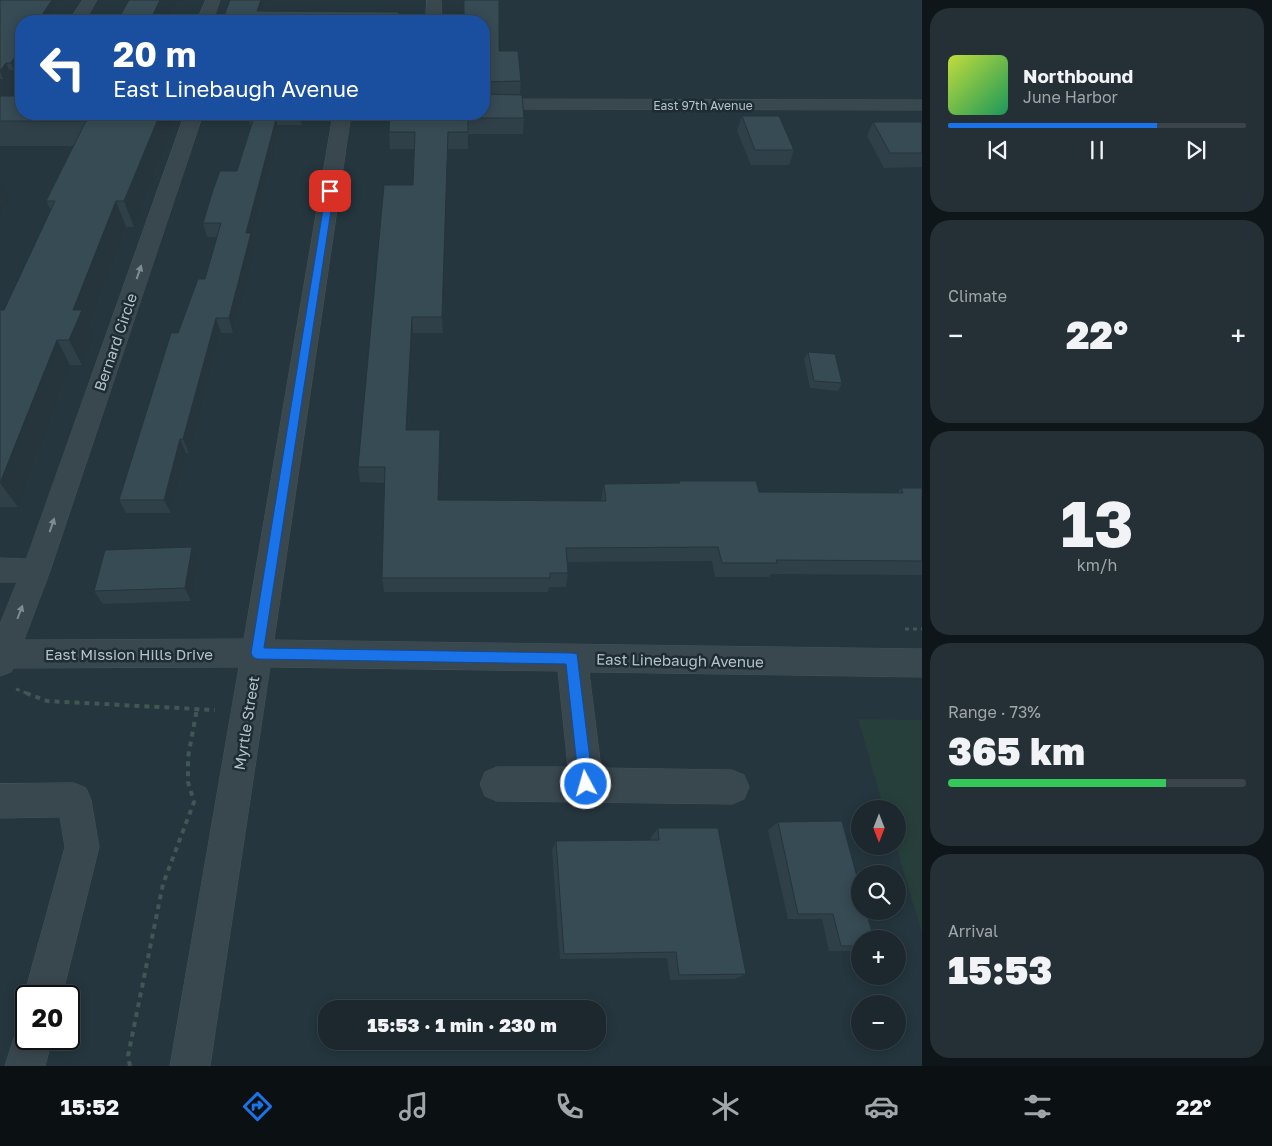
<!DOCTYPE html>
<html lang="en">
<head>
<meta charset="utf-8">
<style>
  :root { --surface:#1c282e; --page:#253036; --text:#f1f3f6; --muted:#a0a6aa; --line:#3a444a; --accent:#1a73e8 }
  body { margin:0; font-family:"Golos Text",sans-serif; background:var(--page); color:var(--text); height:100vh; display:flex; flex-direction:column; font-size:19px; white-space:nowrap }
  * { box-sizing:border-box; margin:0 }
  p { font-size:16px; color:var(--muted) }
  .icon { flex:none; width:28px; height:28px; fill:none; stroke:currentColor; stroke-width:2; stroke-linecap:round; stroke-linejoin:round }
  .map { position:relative; flex:1; overflow:hidden }
  .details { display:flex; flex-direction:column; gap:8px; padding:8px; background:#0f1619; width:350px }
  .details>* { flex:none }
  .banner { position:absolute; left:15px; top:15px; width:475px; height:105px; border-radius:20px; box-shadow:0 2px 12px #0003,0 0 0 1px var(--line); background:#1a4fa0; color:#fff; overflow:hidden }
  .needle { width:32px; rotate:180deg }
  .buttons { position:absolute; left:851px; top:800px; display:grid; gap:10px }
  .buttons a { display:grid; place-items:center; width:55px; height:55px; border-radius:50%; background:var(--surface); box-shadow:0 2px 12px #0003,0 0 0 1px var(--line); font-size:25px }
  .speed { position:absolute; left:15px; top:985px; display:flex; gap:10px; font-size:25px; font-weight:700; text-align:center }
  .speed>* { display:grid; place-content:center; width:65px; height:65px; border-radius:50%; background:var(--surface); box-shadow:0 2px 12px #0003,0 0 0 1px var(--line); line-height:1 }
  .speed .limit { border:2px solid #111; border-radius:8px; background:#fff; color:#111 }
  .pin { position:absolute; display:grid; place-items:center; width:42px; height:42px; color:#fff; margin:-21px; border-radius:10px; box-shadow:0 2px 8px #0006 }
  .me { position:absolute; width:55px; margin:-28px; rotate:354deg; stroke-linejoin:round; filter:drop-shadow(0 0 4px #0008) }
  .turn { display:flex; align-items:center; gap:18px; height:105px; padding:0 15px; font-size:22px }
  .turn .icon { width:65px; height:65px; stroke-width:2.5 }
  .turn b { display:block; font-size:35px; line-height:42px }
  .big { font-size:38px; font-weight:800; line-height:1.1 }
  .details .card { flex:1; display:flex; flex-direction:column; justify-content:center; gap:8px; min-width:0; padding:0 18px; border-radius:20px; background:var(--page) }
  .details .dial { align-items:center; gap:0 }
  .dial b { font-size:65px; line-height:1 }
  .song { display:flex; align-items:center; gap:15px }
  .cover { width:60px; height:60px; border-radius:8px; background:linear-gradient(135deg,hsl(70 70% 55%),hsl(150 70% 35%)) }
  .played { height:5px; border-radius:2px; background:linear-gradient(90deg,var(--accent) 70%,var(--line) 70%) }
  .keys { display:flex; justify-content:space-around; direction:ltr }
  .heat { display:flex; justify-content:space-between; align-items:center; font-size:28px; direction:ltr }
  .charge { height:8px; border-radius:4px; background:linear-gradient(90deg,#34c759 73%,var(--line) 0) }
  .trip { position:absolute; left:318px; top:1000px; width:288px; height:50px; border-radius:20px; background:var(--surface); box-shadow:0 2px 12px #0003,0 0 0 1px var(--line); font-weight:800; line-height:50px; text-align:center }
  .tabs { display:flex; height:80px; justify-content:space-around; align-items:center; background:#0b1012; color:var(--muted) }
  .tabs .icon { width:35px; height:35px }
  .tabs .current { color:var(--accent) }
  .tabs b { font-size:22px; color:var(--text) }
  main { display:flex; flex:1; min-height:0 }
  .map>svg:first-child { display:block }
  .green { fill:#273f3b }
  .lines { fill:none; stroke-linecap:round; stroke-linejoin:round }
  .minor-casing { stroke:#45535a; stroke-width:1 }
  .path-far1 { stroke:#405753; stroke-width:3; stroke-dasharray:4 4; stroke-linecap:butt }
  .path { stroke:#405753; stroke-width:4; stroke-dasharray:5 5; stroke-linecap:butt }
  .minor { fill:#39474e; fill-rule:evenodd }
  .wall { fill:#2f4048 }
  .shaded-wall { fill:#26343b }
  .building { fill:#374b54; stroke:#26343b }
  .oneway { fill:#7d8b92 }
  .route { fill:#1a73e8; stroke:#114b97 }
  .labels { text-anchor:middle; dominant-baseline:central; stroke-width:5; stroke-linejoin:round; paint-order:stroke }
  .far-street-label { font-size:12px; fill:#b5c2c9; stroke:#1e2c33 }
  .street-label { font-size:15px; fill:#b5c2c9; stroke:#1e2c33 }
</style>
</head>
<body>
<main>
<div class="map">
<svg width="922" height="1066" viewBox="0 0 922 1066">
  <rect width="100%" height="100%" fill="#25363e"/>
  <path class="green" d="M858,719L922,720V933L896,846H898V809H884Z"/>
  <g class="lines">
    <g class="minor-casing">
      <path id="minor" d="M83,0H97L85,21H69Z
        M206,0H220L213,21H197Z
        M427,0H441L442,21H426Z
        M484,99L922,100V110L484,109Z
        M185,114H203L50,571L24,640L244,639L333,114H351L274,640L922,649V677L589,672L601,768L732,770L744,775L749,787L744,799L732,804L497,801L485,796L480,784L485,772L497,767H568L558,671L270,667L210,1066H170L239,667L13,668L11,672L0,676V624L17,582H0V558L26,559Z
        M74,783L86,788L91,800L99,847L62,996H26V1002L24,996L65,847L60,817L0,818V784Z
        M26,1022V1039H52L45,1066H5L18,1025Z"/>
    </g>
    <path class="path-far1" d="M905,629H922
      M16,689L29,694"/>
    <path class="path" d="M26,693L47,701L215,710
      M130,1066L128,1056L163,884L194,802L188,782V757L197,709"/>
    <use href="#minor" class="minor"/>
  </g>
  <path class="wall" d="M0,0H59L46,21H21L14,70H9L3,79H0Z
    M484,21L499,51L521,81L520,95L524,118L523,134H468V149H448L443,333H413L408,430L441,446L439,500L601,501L604,484L678,483L679,481L759,492L897,493L901,488H922V575L771,574L769,577H715L712,561L568,562V573L566,587H549L548,592H384L382,578L384,483L360,482L358,467L413,185L414,149H390L389,132L484,114Z
    M0,96L21,114H177L134,227H126L89,325L94,336L82,365H70L18,507H0V310H4L51,210L46,201L74,146H0Z
    M235,114H305L302,125H277L279,134L252,237L255,248L233,333H221L189,453H186L171,513H126L119,500L178,333L205,279L217,237H207L203,223L237,171L251,125H250L248,116H236Z
    M742,116L794,150L789,165H751L737,131Z
    M873,122H922V167L884,168L867,136Z
    M808,352L842,383L838,391L810,388L804,359Z
    M192,547L199,560L191,601L103,604L94,591Z
    M778,822L860,939V951H829L822,919H788L768,830Z
    M658,828L746,974L735,979L670,980L667,958L560,959L552,850L556,841L651,840V837Z"/>
  <path class="shaded-wall" d="M52,0H59L46,21H38Z
    M160,0H177L168,21H150Z
    M261,0H265L259,20L257,11Z
    M21,47V59L14,70L11,63Z
    M6,63L9,70L3,79L0,71Z
    M160,114H177L134,227L124,201Z
    M301,114H305L302,125L300,116Z
    M276,119L279,134L252,237L255,248L233,333L229,318L246,233Z
    M448,132V149L443,333L442,317Z
    M0,181L9,198L0,214Z
    M116,201L126,227L89,325L94,336L82,365L69,340L73,310Z
    M412,317L413,333L407,446L406,430Z
    M216,318L221,333L189,453L183,439Z
    M57,340L70,365L18,507L0,483Z
    M440,430L441,446L439,515L438,500Z
    M180,439L186,453L171,513L164,500Z
    M192,547L199,560L191,601L185,588Z"/>
  <path class="building" d="M0,0H52L38,21H21V47L11,63H6L0,71Z
    M129,0H160L150,21H117Z
    M230,0H261L257,11L399,12L397,21H222Z
    M464,0H499V51H518L521,81L484,82V21H464Z
    M484,94L522,95L524,118H468V132H448L442,317H412L406,430H440L438,500L606,501L604,484L680,483L679,481H756L759,492L903,493L901,488H922V561L776,560L777,563H722L718,547L566,548L568,573H550V578H382L385,467H358L384,185H413L415,132H389L390,114H484Z
    M0,96H21V114H160L124,201H116L73,310H82L69,340H57L0,483V310H4L55,201H46L86,121H0Z
    M249,114H255L254,116H248Z
    M255,114L276,119L246,233H251L229,318H216L183,439H180L164,500H119L171,333H178L198,279H205L221,223H203L213,190L220,171H237Z
    M256,114H301L300,116H263Z
    M742,116H779L794,150H755Z
    M873,122H922V153H890Z
    M808,352L835,354L842,383L814,381Z
    M192,547L185,588L94,591L105,550Z
    M842,821L860,888V911H866L874,939H860V946H841L833,914H798L778,822Z
    M658,828H718L746,974L679,975L676,952L564,954L556,841L659,840Z"/>
  <defs><path id="oneway-solid" d="M-6-.8H1V-3.2L6.5 0L1 3.2V.8H-6Z" transform="scale(1.25)"/></defs>
  <g class="oneway">
    <use href="#oneway-solid" transform="translate(139 272) rotate(-71)"/>
    <use href="#oneway-solid" transform="translate(52 525) rotate(-71)"/>
    <use href="#oneway-solid" transform="translate(20 612) rotate(-69)"/>
  </g>
  <path class="route" d="M330,188L334,191L264,648L572,653L577,654L593,784L591,789L586,791L581,789L579,784L566,664L257,659L253,657L251,653L326,191Z"/>
  <g class="labels">
    <g class="far-street-label">
      <text x="703" y="105">East 97th Avenue</text>
    </g>
    <g class="street-label">
      <text transform="translate(115 342) rotate(-71)">Bernard Circle</text>
      <text x="129" y="654">East Mission Hills Drive</text>
      <text transform="translate(680 660) rotate(1)">East Linebaugh Avenue</text>
      <text transform="translate(246 723) rotate(-81)">Myrtle Street</text>
    </g>
  </g>
</svg>
<div class="buttons">
<a><svg class="needle" viewBox="-14 -14 28 28"><path d="M0-13l5 13h-10z" fill="#e53935"/><path d="M0 13l5-13h-10z" fill="#a0a6aa"/></svg></a>
<a><svg class="icon" aria-label="search" viewBox="0 0 24 24"><circle cx="10" cy="10" r="6"/><path d="M15 15l6 6"/></svg></a>
<a>+</a>
<a>−</a>
</div>
<div class="speed"><div class="limit">20</div></div>
<div class="pin" style="left:330px;top:191px;background:#d93025"><svg class="icon" aria-label="arrive" viewBox="0 0 24 24"><path d="M6 21V4h12l-3 4 3 4H6"/></svg></div>
<svg class="me" style="left:586px;top:784px" viewBox="-20 -20 40 40"><circle r="17" fill="#1a73e8" stroke="#fff" stroke-width="3"/><path d="M0-11L8 9 0 5-8 9z" fill="#fff"/></svg>
<div class="trip">15:53 · 1 min · 230 m</div>
<div class="banner">
<div class="turn"><svg class="icon" aria-label="left" viewBox="0 0 24 24"><path d="M17 20v-9H6M10 6l-5 5 5 5"/></svg><div><b>20 m</b>East Linebaugh Avenue</div></div>
</div>
</div>
<section class="details">
<div class="card">
<div class="song"><i class="cover"></i><div><b>Northbound</b><p>June Harbor</p></div></div>
<div class="played"></div>
<div class="keys"><svg class="icon" aria-label="previous" viewBox="0 0 24 24"><path d="M18 5L8 12l10 7zM5 5v14"/></svg><svg class="icon" aria-label="pause" viewBox="0 0 24 24"><path d="M8 5v14M16 5v14"/></svg><svg class="icon" aria-label="next" viewBox="0 0 24 24"><path d="M6 5l10 7-10 7zM19 5v14"/></svg></div>
</div>
<div class="card"><p>Climate</p>
<div class="heat"><a>−</a><b class="big">22°</b><a>+</a></div>
</div>
<div class="card dial"><b>13</b><p>km/h</p></div>
<div class="card"><p>Range · 73%</p><b class="big">365 km</b><div class="charge"></div></div>
<div class="card"><p>Arrival</p><b class="big">15:53</b></div>
</section>
</main>
<nav class="tabs">
<b>15:52</b>
<svg class="icon current" aria-label="directions" viewBox="0 0 24 24"><path d="M12 3l9 9-9 9-9-9zM9 14v-3h6M13 9l2 2-2 2"/></svg>
<svg class="icon" aria-label="music" viewBox="0 0 24 24"><path d="M9 18V5l10-2v13"/><circle cx="6" cy="18" r="3"/><circle cx="16" cy="16" r="3"/></svg>
<svg class="icon" aria-label="phone" viewBox="0 0 24 24"><path d="M5 4h4l2 5-3 2q2 4 5 5l2-3 5 2v4C11 20 4 13 5 4z"/></svg>
<svg class="icon" aria-label="climate" viewBox="0 0 24 24"><path d="M12 3v18M4 7l16 10M4 17L20 7"/></svg>
<svg class="icon" aria-label="car" viewBox="0 0 24 24"><path d="M5 17H2v-5l4-1 3-4h7l3 4 3 1v5h-3M9 17h6M6 11h13"/><circle cx="7" cy="17" r="2"/><circle cx="17" cy="17" r="2"/></svg>
<svg class="icon" aria-label="filters" viewBox="0 0 24 24"><path d="M4 7h16M4 17h16"/><circle cx="9" cy="7" r="2"/><circle cx="15" cy="17" r="2"/></svg>
<b>22°</b>
</nav>
</body>
</html>
